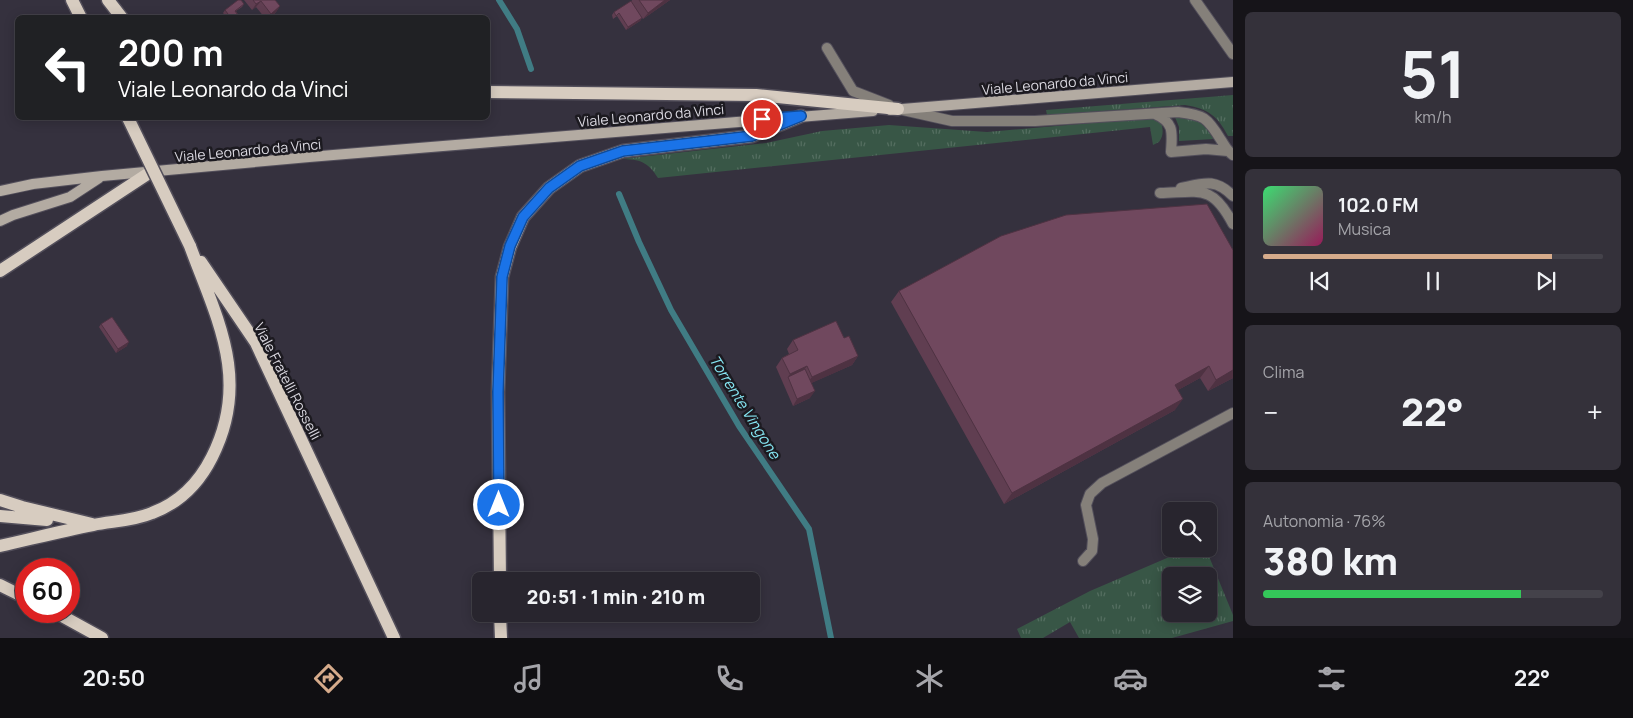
<!DOCTYPE html>
<html lang="it">
<head>
<meta charset="utf-8">
<style>
  :root { --surface:#28252e; --page:#34313a; --text:#f1f3f6; --muted:#a5a5aa; --line:#44424a; --accent:#d6ab8b }
  body { margin:0; font-family:Manrope,sans-serif; background:var(--page); color:var(--text); height:100vh; display:flex; flex-direction:column; font-size:19px; white-space:nowrap }
  * { box-sizing:border-box; margin:0 }
  p { font-size:16px; color:var(--muted) }
  .icon { flex:none; width:28px; height:28px; fill:none; stroke:currentColor; stroke-width:2; stroke-linecap:round; stroke-linejoin:round }
  .map { position:relative; flex:1; overflow:hidden }
  .sheet { display:flex; flex-direction:column; gap:12px; padding:12px; background:#161419; width:400px }
  .sheet>* { flex:none }
  .banner { position:absolute; left:15px; top:15px; width:475px; height:105px; border-radius:8px; box-shadow:0 2px 12px #0003,0 0 0 1px var(--line); background:#202124; color:#fff; overflow:hidden }
  .buttons { position:absolute; left:1162px; top:502px; display:grid; gap:10px }
  .buttons a { display:grid; place-items:center; width:55px; height:55px; border-radius:8px; background:var(--surface); box-shadow:0 2px 12px #0003,0 0 0 1px var(--line); font-size:25px }
  .speed { position:absolute; left:15px; top:558px; display:flex; gap:10px; font-size:25px; font-weight:700; text-align:center }
  .speed>* { display:grid; place-content:center; width:65px; height:65px; border-radius:50%; background:var(--surface); box-shadow:0 2px 12px #0003,0 0 0 1px var(--line); line-height:1 }
  .speed .limit { border:8px solid #d22; background:#fff; color:#111 }
  .pin { position:absolute; display:grid; place-items:center; width:42px; height:42px; color:#fff; margin:-21px; border:2px solid #fff; border-radius:50%; box-shadow:0 1px 5px #0007 }
  .me { position:absolute; width:55px; margin:-28px; rotate:0deg; stroke-linejoin:round; filter:drop-shadow(0 0 4px #0008) }
  .turn { display:flex; align-items:center; gap:18px; height:105px; padding:0 20px; font-size:22px }
  .turn .icon { width:65px; height:65px; stroke-width:2.5 }
  .turn b { display:block; font-size:35px; line-height:42px }
  .big { font-size:38px; font-weight:800; line-height:1.1 }
  .sheet .tile { flex:1; display:flex; flex-direction:column; justify-content:center; gap:8px; min-width:0; padding:0 18px; border-radius:8px; background:var(--page) }
  .sheet .dial { align-items:center; gap:0 }
  .dial b { font-size:65px; line-height:1 }
  .song { display:flex; align-items:center; gap:15px }
  .cover { width:60px; height:60px; border-radius:8px; background:linear-gradient(135deg,hsl(140 70% 55%),hsl(330 70% 35%)) }
  .played { height:5px; border-radius:2px; background:linear-gradient(90deg,var(--accent) 85%,var(--line) 85%) }
  .keys { display:flex; justify-content:space-around; direction:ltr }
  .heat { display:flex; justify-content:space-between; align-items:center; font-size:28px; direction:ltr }
  .charge { height:8px; border-radius:4px; background:linear-gradient(90deg,#34c759 76%,var(--line) 0) }
  .trip { position:absolute; left:472px; top:572px; width:288px; height:50px; border-radius:8px; background:var(--surface); box-shadow:0 2px 12px #0003,0 0 0 1px var(--line); font-weight:800; line-height:50px; text-align:center }
  .menu { display:flex; height:80px; justify-content:space-around; align-items:center; background:#100f12; color:var(--muted) }
  .menu .icon { width:35px; height:35px }
  .menu .active { color:var(--accent) }
  .menu b { font-size:22px; color:var(--text) }
  main { display:flex; flex:1; min-height:0 }
  .map>svg:first-child { display:block }
  .grass { fill:url(#grass-tufts); fill-rule:evenodd }
  .lines { fill:none; stroke-linecap:round; stroke-linejoin:round }
  .stream { stroke:#407c84; stroke-width:6 }
  .lane-casing { stroke:#534f5b; stroke-width:12 }
  .secondary-casing { stroke:#534f5b; stroke-width:12 }
  .primary-casing { stroke:#534f5b; stroke-width:15 }
  .lane { stroke:#85807a; stroke-width:10 }
  .secondary { stroke:#b3aba2; stroke-width:10 }
  .primary { stroke:#d7ccc0; stroke-width:12 }
  .primary-bridge-casing { stroke:#534f5b; stroke-width:15; stroke-linecap:butt }
  .primary-bridge { stroke:#d7ccc0; stroke-width:12 }
  .wall { fill:#603e51 }
  .shaded-wall { fill:#4e3242 }
  .building { fill:#70485e; stroke:#4e3242 }
  .route-casing { stroke:#114b97; stroke-width:12 }
  .route { stroke:#1a73e8; stroke-width:9 }
  .labels { text-anchor:middle; dominant-baseline:central; stroke-width:5; stroke-linejoin:round; paint-order:stroke }
  .street-label { font-size:14px; fill:#dad8e0; stroke:#1c1a20 }
  .water-label { font-size:15px; font-style:italic; fill:#87e8f5; stroke:#1c1a20 }
</style>
</head>
<body>
<main>
<div class="map">
<svg width="1233" height="638" viewBox="0 0 1233 638">
  <defs>
    <pattern id="grass-tufts" width="24" height="20" patternUnits="userSpaceOnUse" patternTransform="scale(1.25)"><rect width="24" height="20" fill="#385646"/><path d="M3 7l-1-3M5 7V3M7 7l1-3M15 17l-1-3M17 17v-4M19 17l1-3" fill="none" stroke="#546e60"/></pattern>
  </defs>
  <rect width="100%" height="100%" fill="#35313e"/>
  <path class="grass" d="M1233,95V136H1228C1217,115 1208,109 1185,105L1047,115L1046,110Z
    M1175,117C1196,117 1203,122 1214,139L1179,141V127Z
    M1149,118L1161,121C1163,130 1164,135 1159,142L1153,145L1150,127L658,178C648,162 640,159 621,159L766,143L822,131L889,125L987,132Z
    M1188,549H1206L1233,615V621L1172,638H1079L1070,622L1043,638H1021L1017,629L1090,591ZM1171,576H1209V614H1171Z"/>
  <g class="lines">
    <path class="stream" d="M499,0L517,29L531,69
      M619,194L639,242L671,310L739,426L809,529L831,638"/>
    <g class="lane-casing">
      <path id="lane" d="M1195,0L1233,54
        M827,48L853,91L889,105
        M903,110L952,121H1035L1178,112C1204,115 1207,117 1221,140C1225,146 1227,151 1233,155
        M1155,114C1175,123 1172,133 1171,152L1206,149L1228,151
        M1181,188C1204,183 1215,178 1233,196
        M1160,193C1200,192 1212,184 1233,224
        M1083,561L1092,551L1093,539L1086,505L1090,494L1102,483L1233,413"/>
    </g>
    <g class="secondary-casing">
      <path id="secondary" d="M890,110L1233,82
        M0,191L33,184L102,176L309,157L873,111
        M0,221L13,215L70,197L99,178"/>
    </g>
    <g class="primary-casing">
      <path id="primary" d="M72,0L81,18
        M108,0L122,18
        M488,92L756,95L898,109
        M201,262L256,343L394,638
        M0,271L149,173
        M0,500L22,507L92,524
        M0,516L47,520
        M0,546C31,539 62,531 93,525C113,521 133,521 152,513C179,503 199,483 212,457C251,380 217,319 190,246
        M500,581L498,392L502,277L510,247L523,217L549,188L580,166L623,151L752,136L801,116
        M0,585L26,598
        M53,611L102,638
        M500,614L501,638"/>
    </g>
    <use href="#lane" class="lane"/>
    <use href="#secondary" class="secondary"/>
    <use href="#primary" class="primary"/>
    <g class="primary-bridge-casing">
      <path id="primary-bridge" d="M128,118L190,246"/>
    </g>
    <use href="#primary-bridge" class="primary-bridge"/>
  </g>
  <path class="wall" d="M244,0H275L280,6L276,12L270,18H265L256,7L252,10Z
    M632,0H670L643,19L634,6L642,18L640,21L626,30L617,16L613,19L612,15L614,12L631,2Z
    M244,4L242,7L236,11L240,18H227L223,13L225,10Z
    M1001,236L1233,378L1208,391L1200,378L1178,390L1175,410L1004,504L891,302L899,291Z
    M101,324L127,346L116,353L99,327Z
    M844,338L858,356L852,365L811,383L810,398L793,406L776,367L782,358L789,354L787,349L793,340Z"/>
  <path class="shaded-wall" d="M665,0H670L643,19L648,13Z
    M261,1L256,7L252,10L256,4Z
    M280,6L276,12L270,18H268L271,14Z
    M642,18L640,21L626,30L628,27Z
    M129,342L127,346L116,353L118,349Z
    M858,356L852,365L805,386L812,377Z
    M807,366L800,375L788,377L790,374Z
    M1209,366L1200,378L1167,396L1175,385Z
    M1233,370V378L1208,391L1216,380Z
    M815,391L810,398L793,406L797,399Z
    M1183,399L1175,410L1004,504L1012,493Z"/>
  <path class="building" d="M238,0H241L244,4L235,11L240,18H231L225,10Z
    M253,0H275L280,6L271,14L261,1L256,4Z
    M639,0H665L648,13Z
    M631,1L642,18L628,27L619,13L616,16L614,12Z
    M1207,204L1233,250V370L1216,380L1209,366L1175,385L1183,399L1012,493L899,291L1001,236L1066,215Z
    M112,317L129,342L118,349L101,324Z
    M836,321L844,338L849,336L858,356L812,377L807,366L790,374L782,358L798,350L793,340Z
    M805,369L815,391L797,399L788,377Z"/>
  <g class="lines">
    <g class="route-casing">
      <path id="route" d="M499,505L498,392L502,277L510,246L523,217L549,188L580,166L623,151L752,136L801,116L762,119"/>
    </g>
    <use href="#route" class="route"/>
  </g>
  <g class="labels">
    <g class="street-label">
      <text transform="translate(1055 83) rotate(-5)">Viale Leonardo da Vinci</text>
      <text transform="translate(651 115) rotate(-5)">Viale Leonardo da Vinci</text>
      <text transform="translate(248 150) rotate(-5)">Viale Leonardo da Vinci</text>
      <text transform="translate(288 381) rotate(63)">Viale Fratelli Rosselli</text>
    </g>
    <g class="water-label">
      <text transform="translate(745 407) rotate(58)">Torrente Vingone</text>
    </g>
  </g>
</svg>
<div class="buttons">
<a><svg class="icon" aria-label="search" viewBox="0 0 24 24"><circle cx="10" cy="10" r="6"/><path d="M15 15l6 6"/></svg></a>
<a><svg class="icon" aria-label="layers" viewBox="0 0 24 24"><path d="M12 4l9 5-9 5-9-5zM3 14l9 5 9-5"/></svg></a>
</div>
<div class="speed"><div class="limit">60</div></div>
<div class="pin" style="left:762px;top:119px;background:#d93025"><svg class="icon" aria-label="arrive" viewBox="0 0 24 24"><path d="M6 21V4h12l-3 4 3 4H6"/></svg></div>
<svg class="me" style="left:499px;top:505px" viewBox="-20 -20 40 40"><circle r="17" fill="#1a73e8" stroke="#fff" stroke-width="3"/><path d="M0-11L8 9 0 5-8 9z" fill="#fff"/></svg>
<div class="trip">20:51 · 1 min · 210 m</div>
<div class="banner">
<div class="turn"><svg class="icon" aria-label="left" viewBox="0 0 24 24"><path d="M17 20v-9H6M10 6l-5 5 5 5"/></svg><div><b>200 m</b>Viale Leonardo da Vinci</div></div>
</div>
</div>
<section class="sheet">
<div class="tile dial"><b>51</b><p>km/h</p></div>
<div class="tile">
<div class="song"><i class="cover"></i><div><b>102.0 FM</b><p>Musica</p></div></div>
<div class="played"></div>
<div class="keys"><svg class="icon" aria-label="previous" viewBox="0 0 24 24"><path d="M18 5L8 12l10 7zM5 5v14"/></svg><svg class="icon" aria-label="pause" viewBox="0 0 24 24"><path d="M8 5v14M16 5v14"/></svg><svg class="icon" aria-label="next" viewBox="0 0 24 24"><path d="M6 5l10 7-10 7zM19 5v14"/></svg></div>
</div>
<div class="tile"><p>Clima</p>
<div class="heat"><a>−</a><b class="big">22°</b><a>+</a></div>
</div>
<div class="tile"><p>Autonomia · 76%</p><b class="big">380 km</b><div class="charge"></div></div>
</section>
</main>
<nav class="menu">
<b>20:50</b>
<svg class="icon active" aria-label="directions" viewBox="0 0 24 24"><path d="M12 3l9 9-9 9-9-9zM9 14v-3h6M13 9l2 2-2 2"/></svg>
<svg class="icon" aria-label="music" viewBox="0 0 24 24"><path d="M9 18V5l10-2v13"/><circle cx="6" cy="18" r="3"/><circle cx="16" cy="16" r="3"/></svg>
<svg class="icon" aria-label="phone" viewBox="0 0 24 24"><path d="M5 4h4l2 5-3 2q2 4 5 5l2-3 5 2v4C11 20 4 13 5 4z"/></svg>
<svg class="icon" aria-label="climate" viewBox="0 0 24 24"><path d="M12 3v18M4 7l16 10M4 17L20 7"/></svg>
<svg class="icon" aria-label="car" viewBox="0 0 24 24"><path d="M5 17H2v-5l4-1 3-4h7l3 4 3 1v5h-3M9 17h6M6 11h13"/><circle cx="7" cy="17" r="2"/><circle cx="17" cy="17" r="2"/></svg>
<svg class="icon" aria-label="filters" viewBox="0 0 24 24"><path d="M4 7h16M4 17h16"/><circle cx="9" cy="7" r="2"/><circle cx="15" cy="17" r="2"/></svg>
<b>22°</b>
</nav>
</body>
</html>
